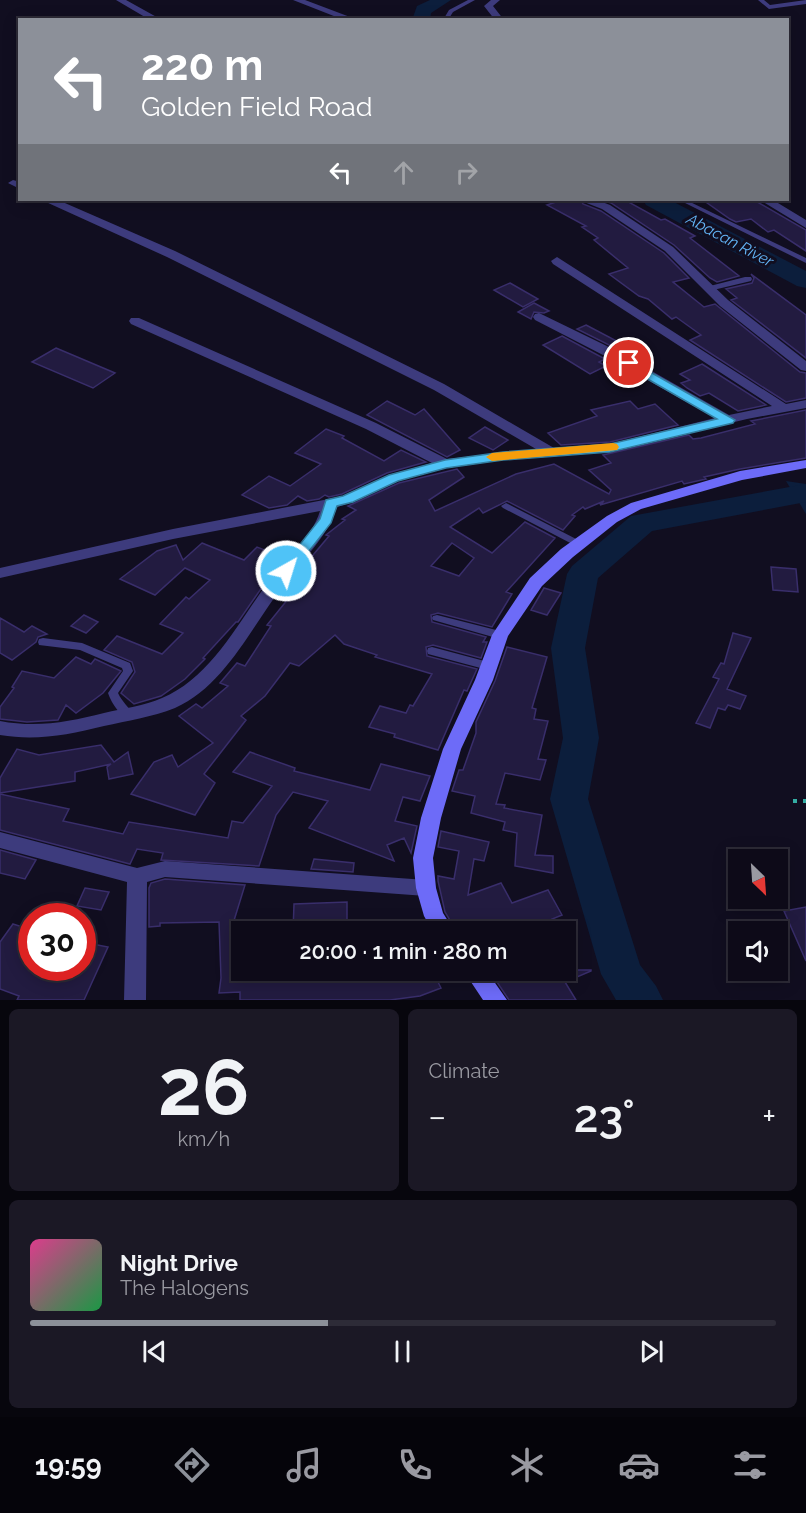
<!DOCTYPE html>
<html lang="en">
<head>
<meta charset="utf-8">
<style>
  :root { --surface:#0d0a18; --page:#1b1825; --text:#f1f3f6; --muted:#9a9aa2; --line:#2d2b37; --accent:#8c9099 }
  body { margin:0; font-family:Raleway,sans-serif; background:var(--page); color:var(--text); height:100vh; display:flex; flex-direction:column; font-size:22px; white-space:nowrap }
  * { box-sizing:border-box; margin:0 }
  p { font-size:20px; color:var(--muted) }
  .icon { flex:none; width:33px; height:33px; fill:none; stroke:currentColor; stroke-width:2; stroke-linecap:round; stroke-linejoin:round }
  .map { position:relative; height:1000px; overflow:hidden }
  .sheet { display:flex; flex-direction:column; gap:9px; padding:9px; background:#07060d; flex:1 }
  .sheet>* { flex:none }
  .hud { position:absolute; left:18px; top:18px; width:771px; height:183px; border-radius:0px; box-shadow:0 3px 15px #0003,0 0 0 2px var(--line); background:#8c9099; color:#fff; overflow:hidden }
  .needle { width:39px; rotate:155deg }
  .tools { position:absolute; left:728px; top:849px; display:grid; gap:12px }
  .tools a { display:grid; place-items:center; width:60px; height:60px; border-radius:0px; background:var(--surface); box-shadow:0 3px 15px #0003,0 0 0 2px var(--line); font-size:30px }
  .speed { position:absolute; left:18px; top:903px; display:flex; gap:12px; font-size:30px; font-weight:700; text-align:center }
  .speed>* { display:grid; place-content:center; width:78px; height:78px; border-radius:50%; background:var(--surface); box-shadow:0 3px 15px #0003,0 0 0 2px var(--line); line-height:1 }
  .speed .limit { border:9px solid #d22; background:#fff; color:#111 }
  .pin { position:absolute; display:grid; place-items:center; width:51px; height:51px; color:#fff; margin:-26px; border:3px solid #fff; border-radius:50%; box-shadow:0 2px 6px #0007 }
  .me { position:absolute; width:66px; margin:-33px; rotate:39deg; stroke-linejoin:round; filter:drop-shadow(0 0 4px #0008) }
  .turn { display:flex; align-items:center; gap:21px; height:126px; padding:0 24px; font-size:27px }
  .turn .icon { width:78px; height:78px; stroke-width:2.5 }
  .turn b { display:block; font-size:42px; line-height:51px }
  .lanes { display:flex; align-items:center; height:57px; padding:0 24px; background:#0003; justify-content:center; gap:30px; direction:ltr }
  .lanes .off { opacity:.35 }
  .big { font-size:45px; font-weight:600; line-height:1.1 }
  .sheet .card { flex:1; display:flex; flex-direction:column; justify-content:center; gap:9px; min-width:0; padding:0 21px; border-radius:9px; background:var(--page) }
  .sheet .dial { align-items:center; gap:0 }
  .dial b { font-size:78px; line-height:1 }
  .song { display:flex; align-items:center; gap:18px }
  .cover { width:72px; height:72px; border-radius:9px; background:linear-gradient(135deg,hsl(330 70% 55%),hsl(140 70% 35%)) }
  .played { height:6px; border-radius:3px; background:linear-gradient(90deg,var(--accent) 40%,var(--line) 40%) }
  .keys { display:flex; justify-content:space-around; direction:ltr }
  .heat { display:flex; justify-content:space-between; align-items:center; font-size:33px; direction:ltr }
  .sheet .tiles { flex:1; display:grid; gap:9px; grid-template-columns:1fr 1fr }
  .card:last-child { grid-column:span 2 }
  .trip { position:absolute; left:231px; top:921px; width:345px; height:60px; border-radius:0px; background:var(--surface); box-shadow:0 3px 15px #0003,0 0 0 2px var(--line); font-weight:600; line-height:60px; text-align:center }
  .tab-bar { display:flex; height:96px; justify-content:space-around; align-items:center; background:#05040a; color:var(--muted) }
  .tab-bar .icon { width:42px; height:42px }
  .tab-bar .active { color:var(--accent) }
  .tab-bar b { font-size:27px; color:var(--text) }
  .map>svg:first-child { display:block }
  .water { fill:#0c1e3c }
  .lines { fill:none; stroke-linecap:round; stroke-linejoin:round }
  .river { fill:#0c1e3c; fill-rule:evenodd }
  .building { fill:#221b40; stroke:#392e6b; stroke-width:1.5; fill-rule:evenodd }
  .path { stroke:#34aca3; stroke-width:4; stroke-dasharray:4 6; stroke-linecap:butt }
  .lane { fill:#3d3b7d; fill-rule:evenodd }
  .street { fill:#3d3b7d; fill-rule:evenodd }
  .secondary { fill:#6d6bf8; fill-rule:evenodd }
  .route { fill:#4fc3f7; stroke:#337fa1; stroke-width:1.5 }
  .slow { fill:#f59e0b }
  .labels { text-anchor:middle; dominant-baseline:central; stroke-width:6; stroke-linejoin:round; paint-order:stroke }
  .far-water-label { font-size:16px; font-style:italic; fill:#63b5f7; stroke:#110e20 }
</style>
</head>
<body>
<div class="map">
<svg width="806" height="1000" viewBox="0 0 806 1000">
  <rect width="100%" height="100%" fill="#110e20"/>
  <path class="water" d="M786,481L806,484V514Z"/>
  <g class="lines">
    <path class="river" d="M430,0H451L431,13L430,20H412L417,6Z
      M643,200H670L806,271V288L797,286L646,205Z
      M806,484V502L652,531L598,578L585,648L599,738L588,799L640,965L656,986L663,1000H616L601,974L550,799L563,738L551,648L567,574L572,566L631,516Z"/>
  </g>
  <path class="building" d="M562,200H581L583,204L601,211L664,253L689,278L673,282L704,307L715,304L800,372L806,373V398L786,402L690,340L701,335L676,317L672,319L648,299L639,296L609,274L628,268L594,240L598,238L582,227L586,226L547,205Z
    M602,200H625L661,220L665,219L695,236L690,238L739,276L717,282L710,278L674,245L611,203Z
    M703,200H754L806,230V251L774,230L768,232L751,219L736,222L730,219Z
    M751,274L806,315V358L731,300L737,298L726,289L752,283L754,278Z
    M510,283L538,299L523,307L494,290Z
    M534,303L549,311L544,313L534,312L531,319L518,312Z
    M586,325L628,347L621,351L577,329Z
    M562,336L605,359L599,362L606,366L590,374L543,345Z
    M56,348L115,373L93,388L32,362Z
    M702,364L766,405L738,411L709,393L700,396L687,388L681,383L690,380L680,374Z
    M387,401L415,415L424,409L460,450L447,457L367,415Z
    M630,401L638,409L655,404L678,425L610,442L561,445L548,433L597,416L591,410Z
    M806,410V458L740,469L704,477L706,479L684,484L682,481L600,505L604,501L585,509L583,507L572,515L575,516L563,530L507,501L483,513L479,508L450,527L492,553L525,522L555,538L506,592L512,594L492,627L438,613L431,615L432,622L486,637L483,642H487L481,658L433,645L426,647L427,656L477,669L467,691L464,690L438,750L394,737L395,734L369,727L380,706L406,713L410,705L413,706L432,674L375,657L377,655L344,644L335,635L299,666L290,663L265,696L241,716L246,720L204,774L215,783L195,815L131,794L154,762L172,755L178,767L213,743L179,716L196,704L202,708L228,686L220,683L237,663L245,666L271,626L267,625L288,599L281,593L329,536L326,535L345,520L342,519L356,510L348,506L399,483L457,469L464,477L429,500L435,511L516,474L554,464L609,494L611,490L589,470L611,463L603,455L689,435L693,439L701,438L755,424L751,421ZM452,543L474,558L459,576L431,566Z
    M485,427L508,440L493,450L469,438Z
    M326,429L344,436L342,438L384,461L401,450L426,462L387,473L342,494L329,497L325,495L319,499L307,501L298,496L287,505L269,508L242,495L269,476L290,486L321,464L295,453Z
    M202,543L244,560L257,547L286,558L267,580L238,622H236L203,658L205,659L185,679L161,696L134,704L121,693L135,672L132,662L104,650L117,636L162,654L183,633L160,624L186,597L189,599L210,580L185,568L155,595L120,579L157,551L176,545L183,560Z
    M771,567L796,569L798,592L773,590Z
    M544,588L561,593L547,615L531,610Z
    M84,615L98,622L86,633L71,626Z
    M0,618L24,632L32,626L47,634L38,637L36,642L12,660L0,653Z
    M733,633L751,638L727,689L746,696L740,709L728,705L725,710L718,708L710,728L696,723L719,679L713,677L721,663L724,664Z
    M507,647L547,657L532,708L536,709L534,719L548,721L538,759L546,760L540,780L505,773L496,804L505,805L504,808L542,815L535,855L553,856V873L515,866L517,833L503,830L505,822L471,813L475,796L452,791L459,770H463L476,733V722L495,681Z
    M76,657L91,664L95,659L121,671L103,693L76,713L66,705L58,720L27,722L0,719V707L14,688L12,687L22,671L54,678Z
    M101,745L114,762L128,752L133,774L109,779L107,767L111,764L75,772V781L0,793V778L17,749L39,755Z
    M250,752L295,768L294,771L370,790L381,764L430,776L420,801L403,797L395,821L417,826L411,853L404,838L387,845L394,861L309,828L328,801L293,792L276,815L259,866L161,860L163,853L137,849L130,864L0,830V794L69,809L63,821L123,834L129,822L228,838L232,821L243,823L272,786L233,772Z
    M441,831L489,842L484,861L474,859L468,895L501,883L512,903L548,890L562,915L552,919L560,932H457L445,912L438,881V876L454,879L459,851L438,847Z
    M0,850L36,860L25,879L0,873Z
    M314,859L354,863L353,872L311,869Z
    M165,879L245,885L232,927L242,926V976L273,973V970H432L441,988L420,996L390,1000H240V992L219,993L221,978L219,922L160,923V926L149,927V888L151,883Z
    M85,888L109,892L101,910L77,906Z
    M347,902V932H293L294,904Z
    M806,907V961L784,911Z
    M13,924L32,930V968H82V942L108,947L84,1000H17L19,996L0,989V942Z
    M489,970H591V971L565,982L576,1000H509Z"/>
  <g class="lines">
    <path class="path" d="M793,801H806"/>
    <path class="lane" d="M468,0H475L453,12L448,20H443L449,10Z
      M758,0H764L770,5L806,0V4L769,9Z
      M679,200H686L806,258V263Z
      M745,277H751L752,279L751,281L709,291L705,289L706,287Z
      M506,503L582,542L584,544L582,546H576L503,508L501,506Z
      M437,615L504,632L505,635L504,638L500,639L433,620L432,618L433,616Z
      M43,638L82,643L130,663L133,671L118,693C122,702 129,707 134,715L133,718C121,719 112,704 108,693L123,671L122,668L80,650L39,645L38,642L39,639Z
      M432,647L492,663L493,666L492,669L488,670L428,654L427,651L428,648Z"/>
    <path class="street" d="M116,0H126L162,20H150Z
      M293,0H305L358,20H344Z
      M491,0H500L493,6L504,20H495L484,6Z
      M13,180L20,182V189L8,183Z
      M45,200H58L175,251L444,384L554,448L610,444L715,418L603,355L535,320L533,317L535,314L539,313L613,349L729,415L772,406L553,264L551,261L557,257L786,404L806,400V408L747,419L610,452L503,460L446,468L398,481L353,502L337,507C327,538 302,560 283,586C251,627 225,686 175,708C152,717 127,721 104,726C68,735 36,741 0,735V721C37,728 69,722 104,713C124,708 144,706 162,698C211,678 239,621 269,581C286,558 312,538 320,511L173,539L0,578V568L173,529L329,499L343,496L388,475L432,463L366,429L131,324L129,321L131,318H139L376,423L447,459L536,449L434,390L167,257L46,202Z
      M583,200H597L610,205L673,247L728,300L806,361V371L801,370L720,306L665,251L602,209L584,202Z
      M760,200H773L806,220V228Z
      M0,832L137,868L165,861L426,880L433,882L436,888L433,894L426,896L165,877L147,882L146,1000H124L127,882L0,848Z"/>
    <path class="secondary" d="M806,460V468L742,480L641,509L617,522L573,557L542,586L508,636L493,680L461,749L441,818L433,858L436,888L443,913L455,932H433L424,916L416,888L413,858L421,818L443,749L475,680L492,635L530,578L561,549L607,516L631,503L740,471Z
      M463,970H486L507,1000H483Z"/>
  </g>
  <path class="route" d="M629,360L735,420L733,423L610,452L503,460L446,468L398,481L353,502L337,506L331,523L291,574L286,576L279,571L320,519L326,500L343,496L389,475L445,460L503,452L610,444L717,419L625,366V361Z"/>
  <path class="slow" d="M613,443L617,444L619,447L617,450L492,461L486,457L492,453Z"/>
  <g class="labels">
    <g class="far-water-label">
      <text transform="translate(730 240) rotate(28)">Abacan River</text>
    </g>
  </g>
</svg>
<div class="tools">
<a><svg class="needle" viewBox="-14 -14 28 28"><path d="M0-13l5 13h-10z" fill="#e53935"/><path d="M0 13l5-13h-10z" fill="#9a9aa2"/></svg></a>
<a><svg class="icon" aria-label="sound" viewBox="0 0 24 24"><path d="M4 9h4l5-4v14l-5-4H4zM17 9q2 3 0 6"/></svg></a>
</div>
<div class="speed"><div class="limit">30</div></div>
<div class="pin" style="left:629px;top:363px;background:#d93025"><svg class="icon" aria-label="arrive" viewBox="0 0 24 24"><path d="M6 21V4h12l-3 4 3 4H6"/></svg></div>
<svg class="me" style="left:286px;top:571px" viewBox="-20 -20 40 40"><circle r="17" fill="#4fc3f7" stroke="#fff" stroke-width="3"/><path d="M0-11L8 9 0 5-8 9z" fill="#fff"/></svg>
<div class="trip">20:00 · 1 min · 280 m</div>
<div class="hud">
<div class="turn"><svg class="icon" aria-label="left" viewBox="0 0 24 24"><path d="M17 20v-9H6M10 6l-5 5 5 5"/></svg><div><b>220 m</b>Golden Field Road</div></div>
<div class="lanes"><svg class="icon" aria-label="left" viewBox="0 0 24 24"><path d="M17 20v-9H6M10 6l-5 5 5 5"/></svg><svg class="icon off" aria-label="ahead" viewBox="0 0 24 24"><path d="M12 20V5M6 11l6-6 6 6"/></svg><svg class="icon off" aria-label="right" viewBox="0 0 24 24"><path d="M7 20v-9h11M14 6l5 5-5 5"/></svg></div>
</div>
</div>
<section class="sheet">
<div class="tiles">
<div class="card dial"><b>26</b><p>km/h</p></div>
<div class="card"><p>Climate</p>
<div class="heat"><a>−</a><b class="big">23°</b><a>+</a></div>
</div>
<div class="card">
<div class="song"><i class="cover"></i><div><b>Night Drive</b><p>The Halogens</p></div></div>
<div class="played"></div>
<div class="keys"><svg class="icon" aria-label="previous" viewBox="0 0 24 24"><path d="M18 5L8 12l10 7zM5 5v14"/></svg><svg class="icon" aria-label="pause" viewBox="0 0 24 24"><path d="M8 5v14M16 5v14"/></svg><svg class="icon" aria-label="next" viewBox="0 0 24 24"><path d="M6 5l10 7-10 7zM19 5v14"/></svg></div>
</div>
</div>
</section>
<nav class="tab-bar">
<b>19:59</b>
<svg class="icon active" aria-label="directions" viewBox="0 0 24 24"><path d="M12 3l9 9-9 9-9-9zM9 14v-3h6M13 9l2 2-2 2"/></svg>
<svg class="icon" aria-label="music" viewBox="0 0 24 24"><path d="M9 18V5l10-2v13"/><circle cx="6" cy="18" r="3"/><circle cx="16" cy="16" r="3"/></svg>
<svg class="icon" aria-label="phone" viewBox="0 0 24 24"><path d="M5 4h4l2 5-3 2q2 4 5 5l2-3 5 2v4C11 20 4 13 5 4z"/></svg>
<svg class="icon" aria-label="climate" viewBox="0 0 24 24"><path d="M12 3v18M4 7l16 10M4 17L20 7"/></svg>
<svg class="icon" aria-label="car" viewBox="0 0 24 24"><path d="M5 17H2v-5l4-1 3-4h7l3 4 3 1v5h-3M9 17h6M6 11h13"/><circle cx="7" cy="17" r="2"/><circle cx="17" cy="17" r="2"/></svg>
<svg class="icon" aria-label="filters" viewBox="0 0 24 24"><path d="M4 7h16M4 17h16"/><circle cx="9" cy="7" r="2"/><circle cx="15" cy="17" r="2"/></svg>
</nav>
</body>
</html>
